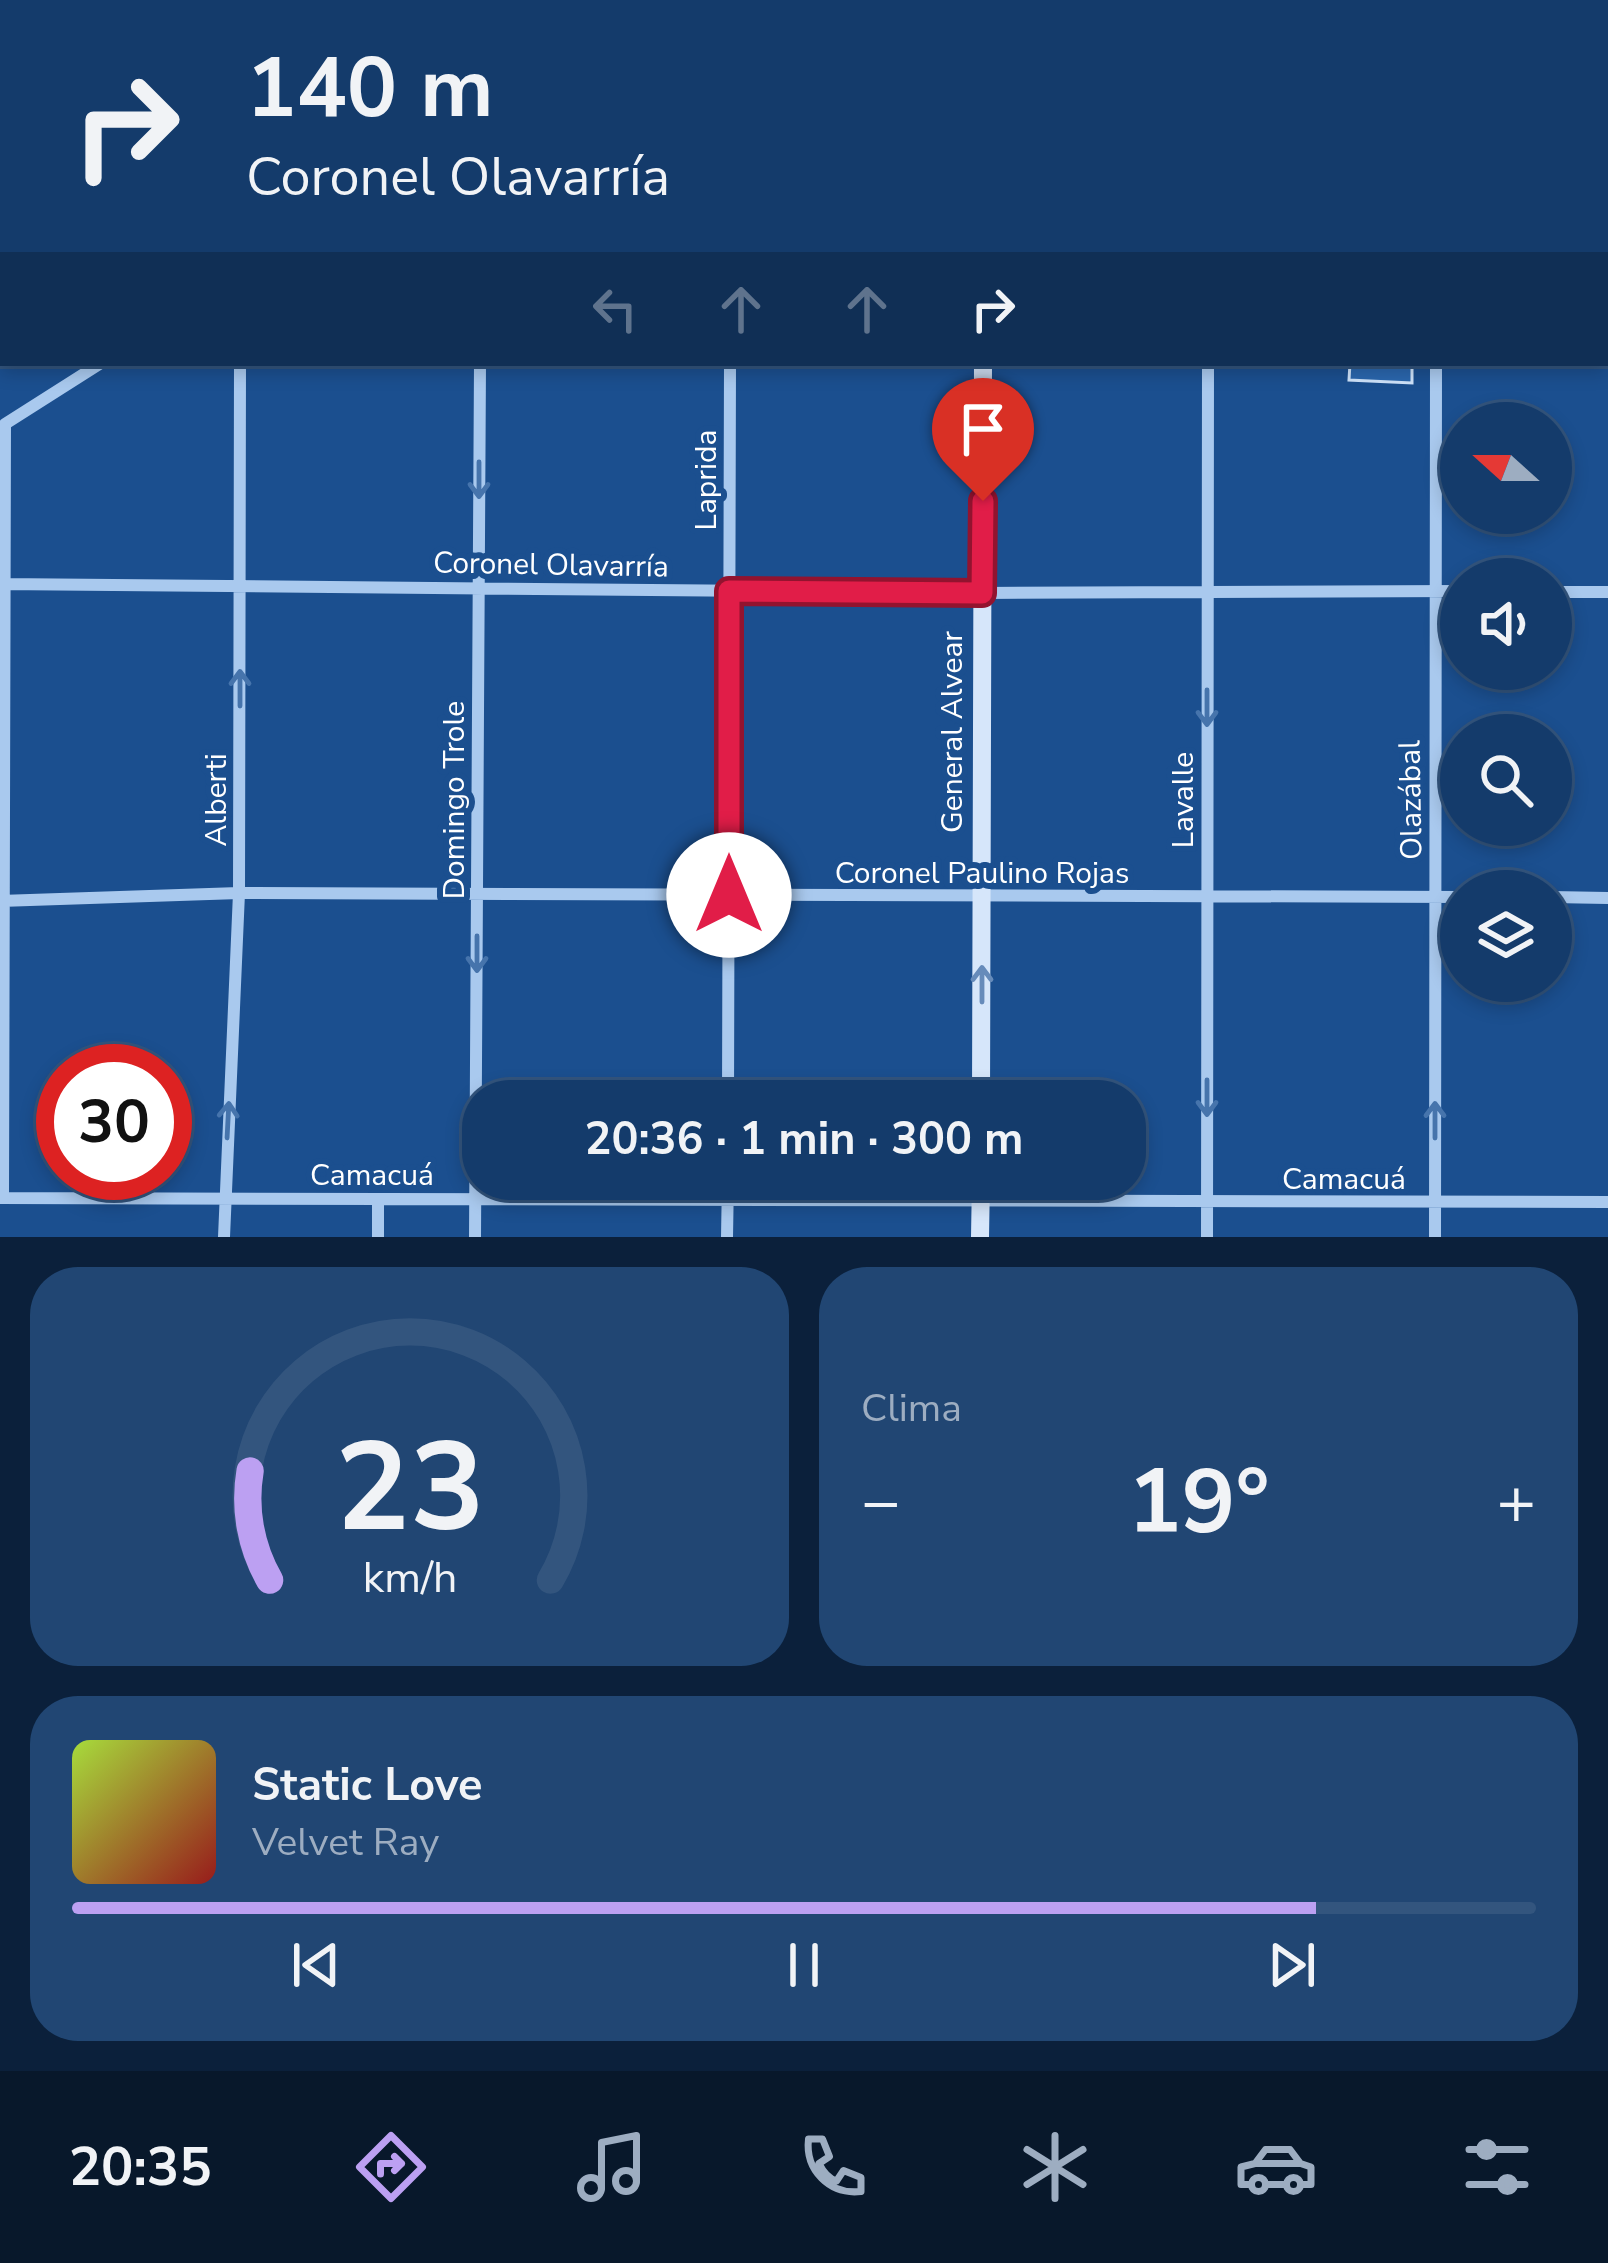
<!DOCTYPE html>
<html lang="es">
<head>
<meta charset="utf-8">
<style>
  :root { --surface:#143b6b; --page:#214673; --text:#f1f3f6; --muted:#9dadc1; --line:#33557e; --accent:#bca0f2 }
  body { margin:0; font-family:"Nunito Sans",sans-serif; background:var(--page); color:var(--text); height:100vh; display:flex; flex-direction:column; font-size:45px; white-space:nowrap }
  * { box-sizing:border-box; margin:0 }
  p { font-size:39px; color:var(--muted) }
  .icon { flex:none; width:66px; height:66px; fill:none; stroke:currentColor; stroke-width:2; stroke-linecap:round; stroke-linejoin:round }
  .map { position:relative; height:1237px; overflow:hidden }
  .drawer { display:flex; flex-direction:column; gap:30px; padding:30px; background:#0b203b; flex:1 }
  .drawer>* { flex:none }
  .top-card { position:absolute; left:0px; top:0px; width:1608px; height:366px; box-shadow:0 6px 18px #0003,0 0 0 3px var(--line); background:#143b6b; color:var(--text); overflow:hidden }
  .needle { width:78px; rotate:291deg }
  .fabs { position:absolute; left:1440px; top:402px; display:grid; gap:24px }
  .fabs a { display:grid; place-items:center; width:132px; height:132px; border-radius:50%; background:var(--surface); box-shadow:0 6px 18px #0003,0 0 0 3px var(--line); font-size:60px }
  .speed { position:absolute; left:36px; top:1044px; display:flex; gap:24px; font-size:60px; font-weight:700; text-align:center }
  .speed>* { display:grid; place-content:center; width:156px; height:156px; border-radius:50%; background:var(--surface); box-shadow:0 6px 18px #0003,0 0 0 3px var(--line); line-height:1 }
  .speed .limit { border:18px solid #d22; background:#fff; color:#111 }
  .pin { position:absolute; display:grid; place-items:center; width:102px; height:102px; color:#fff; margin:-123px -51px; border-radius:50% 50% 50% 0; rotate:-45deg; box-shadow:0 0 12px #0007 }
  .pin .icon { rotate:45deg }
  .me { position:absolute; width:132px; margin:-66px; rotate:0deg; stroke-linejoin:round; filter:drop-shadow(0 0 9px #0008) }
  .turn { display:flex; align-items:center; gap:42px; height:252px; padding:0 48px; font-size:54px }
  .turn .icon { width:156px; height:156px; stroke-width:2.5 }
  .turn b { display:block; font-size:84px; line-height:102px }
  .lanes { display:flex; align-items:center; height:114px; padding:0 48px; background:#0003; justify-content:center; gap:60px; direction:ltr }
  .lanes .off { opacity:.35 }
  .big { font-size:90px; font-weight:700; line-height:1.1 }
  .drawer .card { flex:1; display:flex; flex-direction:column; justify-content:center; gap:18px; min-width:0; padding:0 42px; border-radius:48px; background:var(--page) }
  .drawer .dial { align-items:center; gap:0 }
  .dial svg { height:312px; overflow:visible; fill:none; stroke:var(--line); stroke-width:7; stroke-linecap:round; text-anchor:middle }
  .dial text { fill:var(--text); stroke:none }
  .song { display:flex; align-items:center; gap:36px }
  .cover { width:144px; height:144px; border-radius:18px; background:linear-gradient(135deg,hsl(80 70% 55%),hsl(0 70% 35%)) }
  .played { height:12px; border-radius:6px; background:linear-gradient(90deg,var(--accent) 85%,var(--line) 85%) }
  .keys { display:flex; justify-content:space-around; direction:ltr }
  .heat { display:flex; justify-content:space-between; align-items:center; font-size:66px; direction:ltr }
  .drawer .tiles { flex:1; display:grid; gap:30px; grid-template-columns:1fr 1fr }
  .card:last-child { grid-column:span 2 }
  .trip { position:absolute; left:462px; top:1080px; width:684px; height:120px; border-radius:48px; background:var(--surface); box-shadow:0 6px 18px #0003,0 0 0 3px var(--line); font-weight:700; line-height:120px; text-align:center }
  .tabs { display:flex; height:192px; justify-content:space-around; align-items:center; background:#08182b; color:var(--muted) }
  .tabs .icon { width:84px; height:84px }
  .tabs .active { color:var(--accent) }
  .tabs b { font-size:54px; color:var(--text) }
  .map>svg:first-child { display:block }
  .building { fill:#2a66ad; stroke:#cfe3fa; stroke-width:3 }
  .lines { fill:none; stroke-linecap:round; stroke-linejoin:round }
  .street { stroke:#a9c9ee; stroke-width:12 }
  .secondary { stroke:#d6e6fa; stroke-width:18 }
  .oneway { stroke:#4674ac }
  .oneway2 { stroke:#668bba }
  .route-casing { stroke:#92132f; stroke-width:30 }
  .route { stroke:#e11d48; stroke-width:21 }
  .labels { text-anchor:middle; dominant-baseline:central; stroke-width:12; stroke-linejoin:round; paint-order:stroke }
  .street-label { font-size:30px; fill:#fff; stroke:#1b4f8f }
</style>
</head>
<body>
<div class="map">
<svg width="1608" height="1237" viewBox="0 0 1608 1237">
  <rect width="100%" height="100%" fill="#1b4f8f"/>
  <path class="building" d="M1350,363H1412V383L1349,380Z"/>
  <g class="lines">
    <path class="street" d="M731,0V3
      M1582,0L1587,3
      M357,3L359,0
      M557,3L559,0
      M1237,3L1239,0
      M1556,3L1558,0
      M0,5L3,6
      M1605,15L1608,17
      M1,210L3,206
      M5,424L101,363
      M0,584L983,593L1461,591
      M1551,592H1608
      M1551,897L1608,898
      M0,901L239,893L1461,897
      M728,1101L730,363
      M0,1198L1608,1202
      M3,1198L5,424
      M378,1199V1237
      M224,1237L239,893L240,363
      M475,1237L480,363
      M727,1237L728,1179
      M1207,1237L1208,363
      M1435,1237L1436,363"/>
    <path class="secondary" d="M982,0V3
      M1142,0L1146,3
      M1605,299L1608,301
      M981,1101L983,363
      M980,1237L981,1179"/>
  </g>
  <defs><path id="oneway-shaft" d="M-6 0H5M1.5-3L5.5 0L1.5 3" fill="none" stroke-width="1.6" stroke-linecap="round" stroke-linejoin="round" transform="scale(3)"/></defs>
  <g class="oneway">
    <use href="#oneway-shaft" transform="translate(479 480) rotate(90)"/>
    <use href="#oneway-shaft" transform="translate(240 688) rotate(-90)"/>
    <use href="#oneway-shaft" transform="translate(1207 708) rotate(90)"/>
    <use href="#oneway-shaft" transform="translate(477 954) rotate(90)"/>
    <use href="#oneway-shaft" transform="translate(1207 1098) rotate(90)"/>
    <use href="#oneway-shaft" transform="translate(228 1120) rotate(-87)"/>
    <use href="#oneway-shaft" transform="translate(1435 1120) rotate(-90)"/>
  </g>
  <use class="oneway2" href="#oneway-shaft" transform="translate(982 984) rotate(-90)"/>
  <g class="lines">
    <g class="route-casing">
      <path id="route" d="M729,895V591L982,593L983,501"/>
    </g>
    <use href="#route" class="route"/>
  </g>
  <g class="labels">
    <g class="street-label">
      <text transform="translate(706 480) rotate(-90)">Laprida</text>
      <text transform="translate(551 565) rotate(1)">Coronel Olavarría</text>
      <text transform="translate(952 732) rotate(-90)">General Alvear</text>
      <text transform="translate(216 800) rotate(-90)">Alberti</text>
      <text transform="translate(454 800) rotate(-90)">Domingo Trole</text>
      <text transform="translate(1183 800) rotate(-90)">Lavalle</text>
      <text transform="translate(1411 800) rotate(-91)">Olazábal</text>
      <text x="982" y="873">Coronel Paulino Rojas</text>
      <text x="372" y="1175">Camacuá</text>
      <text x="1344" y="1179">Camacuá</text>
    </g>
  </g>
</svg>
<div class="fabs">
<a><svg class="needle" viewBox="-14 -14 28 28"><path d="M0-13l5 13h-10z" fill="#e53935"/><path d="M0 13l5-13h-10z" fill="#9dadc1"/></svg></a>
<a><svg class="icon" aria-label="sound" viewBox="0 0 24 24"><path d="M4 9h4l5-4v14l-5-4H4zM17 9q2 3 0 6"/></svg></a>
<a><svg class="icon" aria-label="search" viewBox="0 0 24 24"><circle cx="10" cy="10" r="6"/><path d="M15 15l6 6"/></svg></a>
<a><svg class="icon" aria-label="layers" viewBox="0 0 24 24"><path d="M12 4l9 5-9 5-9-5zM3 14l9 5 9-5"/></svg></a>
</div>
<div class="speed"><div class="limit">30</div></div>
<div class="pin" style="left:983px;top:501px;background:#d93025"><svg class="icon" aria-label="arrive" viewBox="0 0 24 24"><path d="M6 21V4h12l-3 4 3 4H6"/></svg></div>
<svg class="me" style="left:729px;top:895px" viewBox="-20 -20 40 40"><circle r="19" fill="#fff"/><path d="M0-13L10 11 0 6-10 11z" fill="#e11d48"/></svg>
<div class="trip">20:36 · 1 min · 300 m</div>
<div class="top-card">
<div class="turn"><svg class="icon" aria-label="right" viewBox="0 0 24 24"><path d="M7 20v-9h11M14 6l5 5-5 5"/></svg><div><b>140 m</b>Coronel Olavarría</div></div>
<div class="lanes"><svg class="icon off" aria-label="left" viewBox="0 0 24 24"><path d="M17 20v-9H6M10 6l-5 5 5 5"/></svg><svg class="icon off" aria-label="ahead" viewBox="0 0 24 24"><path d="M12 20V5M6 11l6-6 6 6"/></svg><svg class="icon off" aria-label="ahead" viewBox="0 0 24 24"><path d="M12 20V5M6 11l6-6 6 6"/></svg><svg class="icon" aria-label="right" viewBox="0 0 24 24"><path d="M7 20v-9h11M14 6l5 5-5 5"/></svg></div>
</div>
</div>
<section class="drawer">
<div class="tiles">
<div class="card dial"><svg viewBox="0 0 100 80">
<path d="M14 69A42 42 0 1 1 86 69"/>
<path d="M14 69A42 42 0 0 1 9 41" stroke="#bca0f2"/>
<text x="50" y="56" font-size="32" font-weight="700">23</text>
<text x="50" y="72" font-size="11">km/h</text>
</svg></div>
<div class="card"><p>Clima</p>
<div class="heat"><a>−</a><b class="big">19°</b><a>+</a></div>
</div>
<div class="card">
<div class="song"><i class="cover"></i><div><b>Static Love</b><p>Velvet Ray</p></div></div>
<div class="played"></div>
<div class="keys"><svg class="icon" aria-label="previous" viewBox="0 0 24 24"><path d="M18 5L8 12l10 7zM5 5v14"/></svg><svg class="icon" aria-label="pause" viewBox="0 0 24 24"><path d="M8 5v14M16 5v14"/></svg><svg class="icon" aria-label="next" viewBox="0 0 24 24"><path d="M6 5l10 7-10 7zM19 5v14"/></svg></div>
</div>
</div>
</section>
<nav class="tabs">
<b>20:35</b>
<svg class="icon active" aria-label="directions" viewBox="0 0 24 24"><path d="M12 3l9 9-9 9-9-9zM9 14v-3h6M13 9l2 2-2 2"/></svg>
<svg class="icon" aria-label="music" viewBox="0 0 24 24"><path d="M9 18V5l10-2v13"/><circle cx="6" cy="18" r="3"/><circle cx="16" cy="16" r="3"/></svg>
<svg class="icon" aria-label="phone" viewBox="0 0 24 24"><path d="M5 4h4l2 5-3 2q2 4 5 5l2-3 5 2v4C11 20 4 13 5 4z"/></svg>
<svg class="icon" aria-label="climate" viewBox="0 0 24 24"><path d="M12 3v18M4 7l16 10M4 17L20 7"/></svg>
<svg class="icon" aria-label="car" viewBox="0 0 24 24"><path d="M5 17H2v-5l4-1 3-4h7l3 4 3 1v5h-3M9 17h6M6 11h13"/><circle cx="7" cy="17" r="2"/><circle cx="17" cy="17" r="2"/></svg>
<svg class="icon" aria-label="filters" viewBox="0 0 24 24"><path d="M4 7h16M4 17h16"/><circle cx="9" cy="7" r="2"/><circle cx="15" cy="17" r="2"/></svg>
</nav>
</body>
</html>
